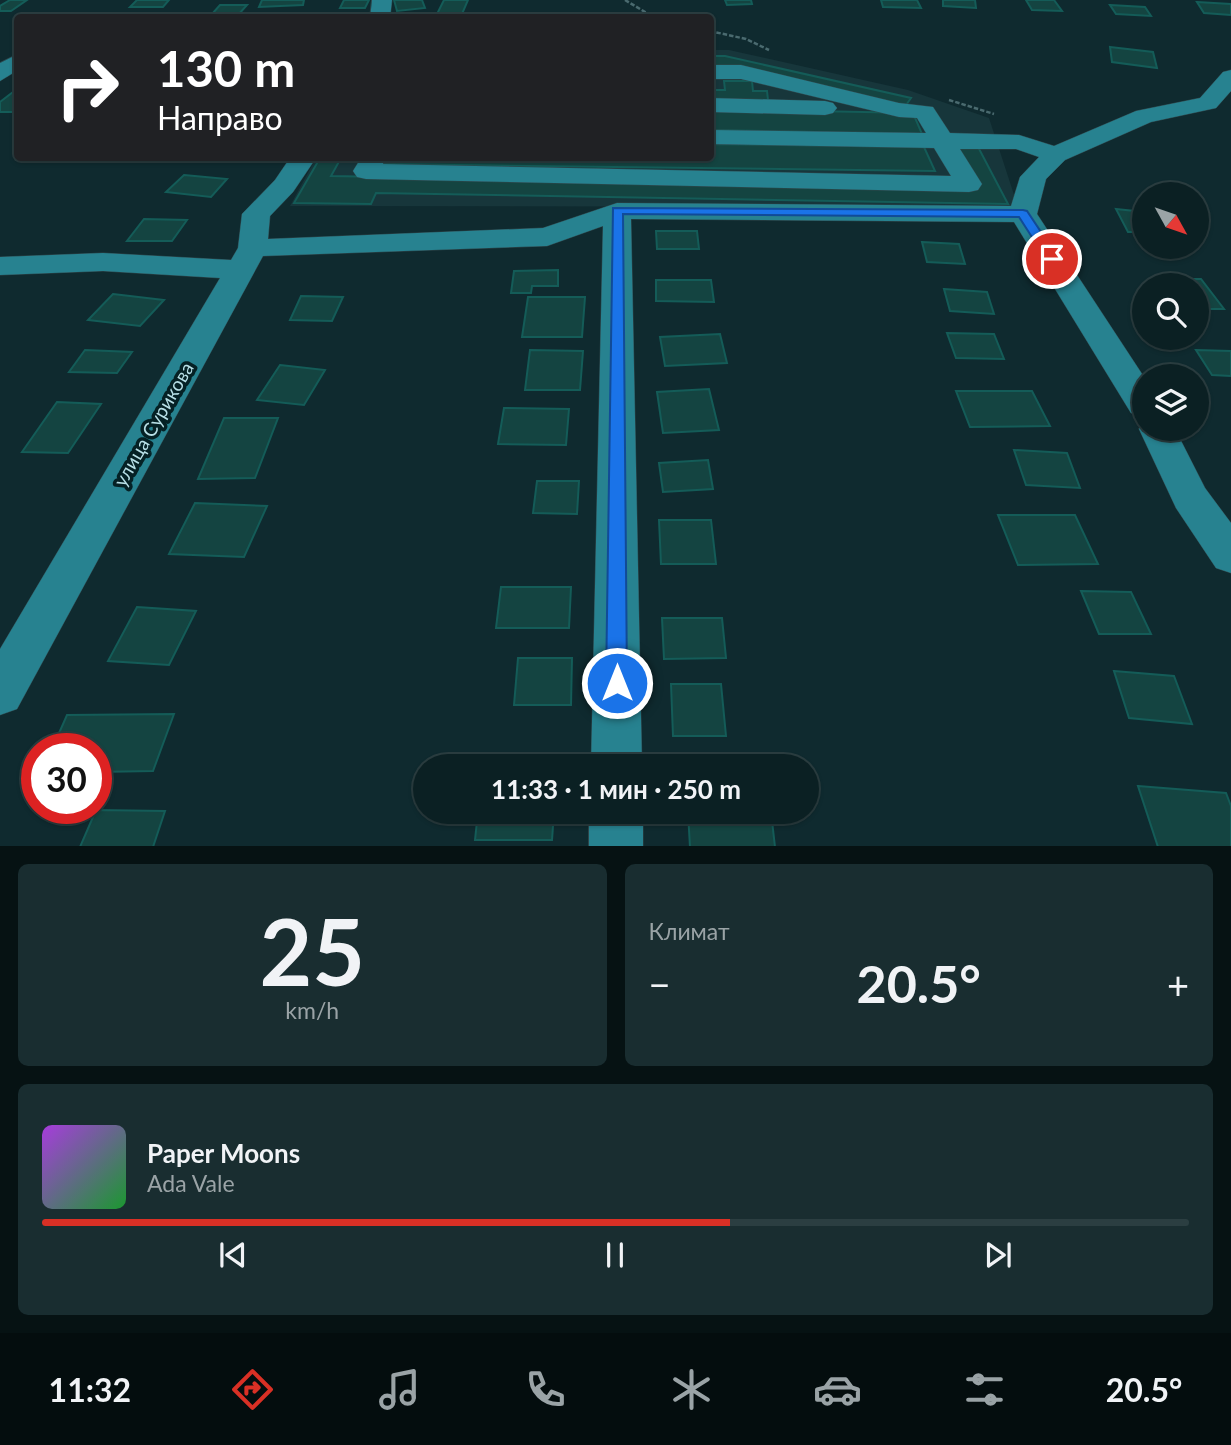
<!DOCTYPE html>
<html lang="ru">
<head>
<meta charset="utf-8">
<style>
  :root { --surface:#0b2023; --page:#192d30; --text:#f1f3f6; --muted:#9aa3a6; --line:#2b3e41; --accent:#d93025 }
  body { margin:0; font-family:Lato,sans-serif; background:var(--page); color:var(--text); height:100vh; display:flex; flex-direction:column; font-size:26px; white-space:nowrap }
  * { box-sizing:border-box; margin:0 }
  p { font-size:23px; color:var(--muted) }
  .icon { flex:none; width:38px; height:38px; fill:none; stroke:currentColor; stroke-width:2; stroke-linecap:round; stroke-linejoin:round }
  .map { position:relative; height:846px; overflow:hidden }
  .details { display:flex; flex-direction:column; gap:18px; padding:18px; background:#061213; flex:1 }
  .details>* { flex:none }
  .hud { position:absolute; left:14px; top:14px; width:700px; height:147px; border-radius:7px; box-shadow:0 2px 5px #0004,0 0 0 2px var(--line); background:#202124; color:#fff; overflow:hidden }
  .needle { width:46px; rotate:130deg }
  .tools { position:absolute; left:1132px; top:182px; display:grid; gap:14px }
  .tools a { display:grid; place-items:center; width:77px; height:77px; border-radius:50%; background:var(--surface); box-shadow:0 2px 5px #0004,0 0 0 2px var(--line); font-size:35px }
  .speed { position:absolute; left:21px; top:733px; display:flex; gap:14px; font-size:35px; font-weight:700; text-align:center }
  .speed>* { display:grid; place-content:center; width:91px; height:91px; border-radius:50%; background:var(--surface); box-shadow:0 2px 5px #0004,0 0 0 2px var(--line); line-height:1 }
  .speed .limit { border:10px solid #d22; background:#fff; color:#111 }
  .pin { position:absolute; display:grid; place-items:center; width:60px; height:60px; color:#fff; margin:-30px; border:4px solid #fff; border-radius:50%; box-shadow:0 2px 7px #0007 }
  .me { position:absolute; width:77px; margin:-38px; rotate:0deg; stroke-linejoin:round; filter:drop-shadow(0 0 5px #0008) }
  .turn { display:flex; align-items:center; gap:24px; height:147px; padding:0 28px; font-size:32px }
  .turn .icon { width:91px; height:91px; stroke-width:2.5 }
  .turn b { display:block; font-size:49px; line-height:60px }
  .big { font-size:52px; font-weight:700; line-height:1.1 }
  .details .card { flex:1; display:flex; flex-direction:column; justify-content:center; gap:10px; min-width:0; padding:0 24px; border-radius:10px; background:var(--page) }
  .details .dial { align-items:center; gap:0 }
  .dial b { font-size:91px; line-height:1 }
  .song { display:flex; align-items:center; gap:21px }
  .cover { width:84px; height:84px; border-radius:10px; background:linear-gradient(135deg,hsl(280 70% 55%),hsl(130 70% 35%)) }
  .played { height:7px; border-radius:4px; background:linear-gradient(90deg,var(--accent) 60%,var(--line) 60%) }
  .keys { display:flex; justify-content:space-around; direction:ltr }
  .heat { display:flex; justify-content:space-between; align-items:center; font-size:38px; direction:ltr }
  .details .tiles { flex:1; display:grid; gap:18px; grid-template-columns:1fr 1fr }
  .card:last-child { grid-column:span 2 }
  .trip { position:absolute; left:413px; top:754px; width:406px; height:70px; border-radius:35px; background:var(--surface); box-shadow:0 2px 5px #0004,0 0 0 2px var(--line); font-weight:700; line-height:70px; text-align:center }
  .tabs { display:flex; height:112px; justify-content:space-around; align-items:center; background:#040d0e; color:var(--muted) }
  .tabs .icon { width:49px; height:49px }
  .tabs .selected { color:var(--accent) }
  .tabs b { font-size:32px; color:var(--text) }
  .map>svg:first-child { display:block }
  .built { fill:#17363b }
  .building { fill:#144441; stroke:#145c58; stroke-width:2 }
  .lines { fill:none; stroke-linecap:round; stroke-linejoin:round }
  .minor-casing { stroke:#30484d; stroke-width:1 }
  .path { stroke:#4a6a6f; stroke-width:2.5; stroke-dasharray:4.5 2; stroke-linecap:butt }
  .minor { fill:#278290; fill-rule:evenodd }
  .route { fill:#1a73e8; stroke:#114b97; stroke-width:2 }
  .labels { text-anchor:middle; dominant-baseline:central; stroke-width:7; stroke-linejoin:round; paint-order:stroke }
  .street-label { font-size:19px; fill:#b7dfe6; stroke:#052125 }
</style>
</head>
<body>
<div class="map">
<svg width="1231" height="847" viewBox="0 0 1231 847">
  <rect width="100%" height="100%" fill="#0f2a2f"/>
  <path class="built" d="M711,50H729L908,90L989,118L1018,207L290,206L316,158H710Z"/>
  <path class="building" d="M10,0H27L11,11H0V6Z
    M137,0H169L163,7H130Z
    M262,0H304L303,5L259,7Z
    M344,0H369L365,8H340Z
    M394,0H422L425,8L397,11Z
    M444,0H468L462,14H437Z
    M725,0H751L752,4L727,5Z
    M881,0H917L921,8L883,7Z
    M943,0H975L976,8L943,6Z
    M1026,0H1054L1062,11L1032,10Z
    M1197,2L1231,4V15L1204,13Z
    M220,5H247L239,14H212Z
    M1110,5L1145,7L1151,16L1116,14Z
    M1110,47L1153,52L1157,68L1112,62Z
    M710,56H725L911,98L904,108L710,65Z
    M724,81H752L753,91H767L768,100H710V90H725Z
    M13,92H18V112H0V102Z
    M710,109L913,113L922,134L710,130Z
    M710,144L924,147L935,171L375,164L378,158H710Z
    M955,144L977,145L1008,204L376,193L371,204L294,203L320,158H341L331,176L977,188Z
    M184,175L227,179L211,197L166,192Z
    M1116,209L1144,212V232H1128Z
    M144,219L187,220L172,241H127Z
    M656,231H697L699,249H657Z
    M922,242L959,244L965,264L927,262Z
    M558,270V286H532L531,293H511L514,271Z
    M1173,279H1201L1224,309H1197V285H1177Z
    M656,280H711L714,302L656,301Z
    M944,289L987,292L994,314L950,311Z
    M113,294L164,300L140,326L88,320Z
    M301,296L343,297L332,321L290,320Z
    M528,297H585L582,337H522Z
    M947,333L994,334L1004,359L956,358Z
    M720,334L727,363L665,366L660,337Z
    M85,350L132,352L117,373L69,372Z
    M530,350L583,351L580,390H525Z
    M1196,350L1231,351V376L1212,375Z
    M280,365L325,370L304,405L257,400Z
    M709,389L719,430L663,433L657,392Z
    M956,391H1032L1050,426L970,427Z
    M57,402L101,404L68,453L22,452Z
    M504,408L569,409L566,445L498,444Z
    M224,418H278L255,478L198,479Z
    M1014,450L1067,453L1080,488L1026,485Z
    M708,460L713,489L663,492L659,463Z
    M537,481H579L577,514L533,513Z
    M195,503L267,506L244,557L169,554Z
    M998,515H1075L1098,564L1018,565Z
    M659,520H711L716,564H661Z
    M501,587H571L569,628H496Z
    M1081,591L1131,592L1151,634H1099Z
    M137,607L196,611L169,665L108,661Z
    M662,618H722L726,658L664,659Z
    M518,658H572L571,705H514Z
    M1114,671L1174,676L1192,724L1129,718Z
    M671,684H721L726,736H673Z
    M174,714L153,771L96,772V749H52L67,715Z
    M483,764L557,765L483,766Z
    M1138,786L1226,793L1231,806V847H1158Z
    M96,810L165,811L153,847H80Z
    M478,812H554L552,840H475Z
    M688,812H771L775,847H690Z"/>
  <g class="lines">
    <g class="minor-casing">
      <path id="minor" d="M372,0H392L390,18H370Z
        M12,57L18,59V70L0,81V63Z
        M710,65H741L899,103L933,107L950,133L1019,135L1054,146L1136,111L1200,98L1223,72L1231,70V91L1216,108L1151,122L1065,160L1046,179L1037,214L1144,377V416L1131,413L1014,222L631,219L642,766H591L603,226L547,246L263,256L17,709L0,715V649L220,278L103,271L0,275V257L103,253L231,260L238,248L242,214L275,180L290,158H316L293,192L270,216L268,239L543,228L617,203L1011,206L1020,177L1039,157L1016,149H960L982,184L978,190L969,192L366,179L357,177L353,171L361,158H385L383,164L951,176L934,148L710,144V130L926,133L917,118L899,117L741,79H710Z
        M710,98L825,101L833,103L837,108L833,113L825,115L710,112Z
        M1144,420V429H1175L1205,488L1231,523V573L1216,568L1176,508L1139,429Z
        M589,812H643V847H589Z"/>
    </g>
    <path class="path" d="M625,0L655,18
      M710,31L746,39L769,50
      M949,100L994,114"/>
    <use href="#minor" class="minor"/>
  </g>
  <path class="route" d="M613,208L1023,210L1027,211L1059,259L1048,262L1019,217L623,214L627,683L624,690L617,693L609,690L606,683Z"/>
  <g class="labels">
    <g class="street-label">
      <text transform="translate(153 424) rotate(-60)">улица Сурикова</text>
    </g>
  </g>
</svg>
<div class="tools">
<a><svg class="needle" viewBox="-14 -14 28 28"><path d="M0-13l5 13h-10z" fill="#e53935"/><path d="M0 13l5-13h-10z" fill="#9aa3a6"/></svg></a>
<a><svg class="icon" aria-label="search" viewBox="0 0 24 24"><circle cx="10" cy="10" r="6"/><path d="M15 15l6 6"/></svg></a>
<a><svg class="icon" aria-label="layers" viewBox="0 0 24 24"><path d="M12 4l9 5-9 5-9-5zM3 14l9 5 9-5"/></svg></a>
</div>
<div class="speed"><div class="limit">30</div></div>
<div class="pin" style="left:1052px;top:259px;background:#d93025"><svg class="icon" aria-label="arrive" viewBox="0 0 24 24"><path d="M6 21V4h12l-3 4 3 4H6"/></svg></div>
<svg class="me" style="left:617px;top:683px" viewBox="-20 -20 40 40"><circle r="17" fill="#1a73e8" stroke="#fff" stroke-width="3"/><path d="M0-11L8 9 0 5-8 9z" fill="#fff"/></svg>
<div class="trip">11:33 · 1 мин · 250 m</div>
<div class="hud">
<div class="turn"><svg class="icon" aria-label="right" viewBox="0 0 24 24"><path d="M7 20v-9h11M14 6l5 5-5 5"/></svg><div><b>130 m</b>Направо</div></div>
</div>
</div>
<section class="details">
<div class="tiles">
<div class="card dial"><b>25</b><p>km/h</p></div>
<div class="card"><p>Климат</p>
<div class="heat"><a>−</a><b class="big">20.5°</b><a>+</a></div>
</div>
<div class="card">
<div class="song"><i class="cover"></i><div><b>Paper Moons</b><p>Ada Vale</p></div></div>
<div class="played"></div>
<div class="keys"><svg class="icon" aria-label="previous" viewBox="0 0 24 24"><path d="M18 5L8 12l10 7zM5 5v14"/></svg><svg class="icon" aria-label="pause" viewBox="0 0 24 24"><path d="M8 5v14M16 5v14"/></svg><svg class="icon" aria-label="next" viewBox="0 0 24 24"><path d="M6 5l10 7-10 7zM19 5v14"/></svg></div>
</div>
</div>
</section>
<nav class="tabs">
<b>11:32</b>
<svg class="icon selected" aria-label="directions" viewBox="0 0 24 24"><path d="M12 3l9 9-9 9-9-9zM9 14v-3h6M13 9l2 2-2 2"/></svg>
<svg class="icon" aria-label="music" viewBox="0 0 24 24"><path d="M9 18V5l10-2v13"/><circle cx="6" cy="18" r="3"/><circle cx="16" cy="16" r="3"/></svg>
<svg class="icon" aria-label="phone" viewBox="0 0 24 24"><path d="M5 4h4l2 5-3 2q2 4 5 5l2-3 5 2v4C11 20 4 13 5 4z"/></svg>
<svg class="icon" aria-label="climate" viewBox="0 0 24 24"><path d="M12 3v18M4 7l16 10M4 17L20 7"/></svg>
<svg class="icon" aria-label="car" viewBox="0 0 24 24"><path d="M5 17H2v-5l4-1 3-4h7l3 4 3 1v5h-3M9 17h6M6 11h13"/><circle cx="7" cy="17" r="2"/><circle cx="17" cy="17" r="2"/></svg>
<svg class="icon" aria-label="filters" viewBox="0 0 24 24"><path d="M4 7h16M4 17h16"/><circle cx="9" cy="7" r="2"/><circle cx="15" cy="17" r="2"/></svg>
<b>20.5°</b>
</nav>
</body>
</html>
